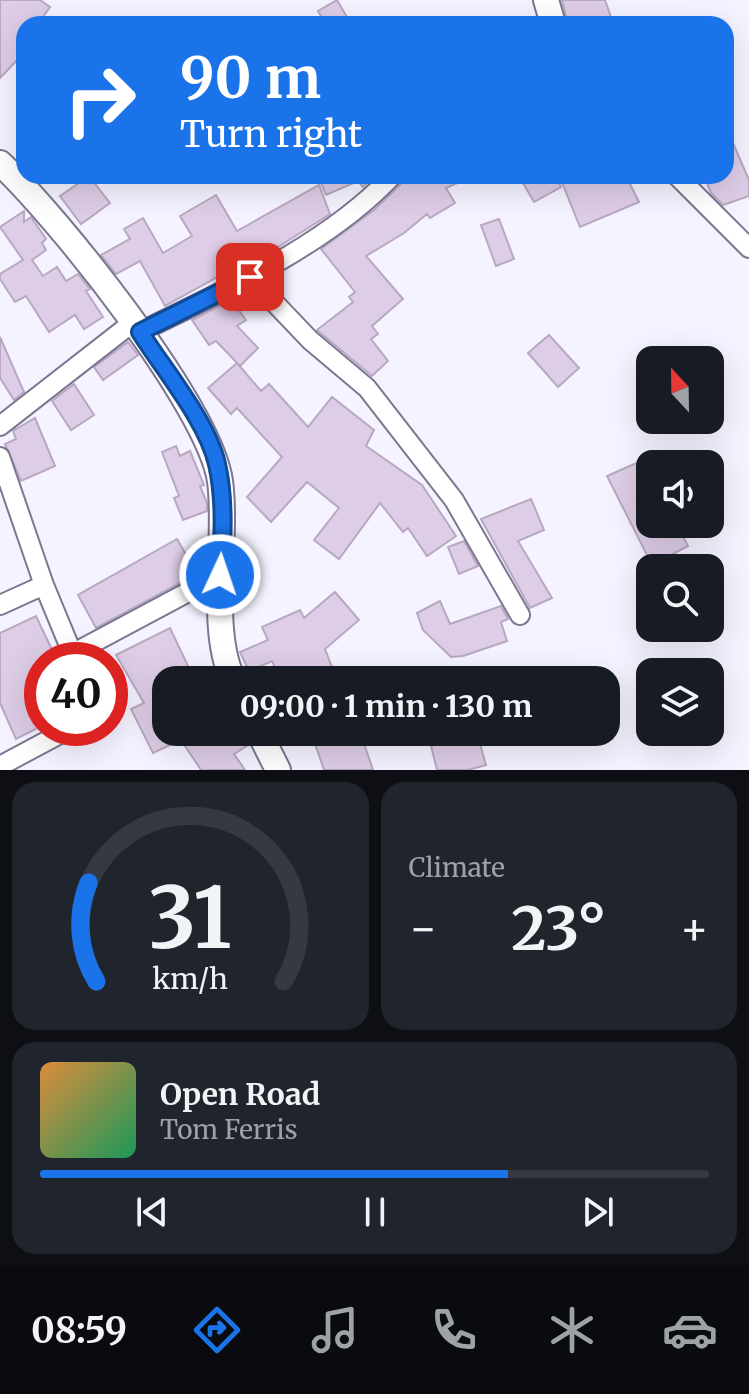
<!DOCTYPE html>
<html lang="en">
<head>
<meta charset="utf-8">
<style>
  :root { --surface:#171b24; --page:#20242c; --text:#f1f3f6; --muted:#9ea1a6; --line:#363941; --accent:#1a73e8 }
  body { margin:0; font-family:Merriweather,serif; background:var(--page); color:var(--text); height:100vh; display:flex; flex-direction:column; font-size:30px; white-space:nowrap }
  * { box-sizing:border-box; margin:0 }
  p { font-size:26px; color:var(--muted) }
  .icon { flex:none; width:44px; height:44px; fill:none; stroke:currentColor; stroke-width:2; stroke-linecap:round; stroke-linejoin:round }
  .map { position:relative; height:770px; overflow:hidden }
  .details { display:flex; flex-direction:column; gap:12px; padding:12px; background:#0d0f14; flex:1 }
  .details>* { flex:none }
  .guide { position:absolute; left:16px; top:16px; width:718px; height:168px; border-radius:24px; box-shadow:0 8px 32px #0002; background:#1a73e8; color:#fff; overflow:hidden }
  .needle { width:52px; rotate:338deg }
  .controls { position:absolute; left:636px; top:346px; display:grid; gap:16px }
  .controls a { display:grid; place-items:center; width:88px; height:88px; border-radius:16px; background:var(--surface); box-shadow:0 8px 32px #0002; font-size:40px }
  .speed { position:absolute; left:24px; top:642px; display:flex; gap:16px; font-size:40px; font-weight:700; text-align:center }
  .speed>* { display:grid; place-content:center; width:104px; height:104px; border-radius:50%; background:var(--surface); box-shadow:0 8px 32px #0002; line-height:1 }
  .speed .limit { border:12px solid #d22; background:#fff; color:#111 }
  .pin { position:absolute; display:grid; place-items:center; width:68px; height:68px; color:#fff; margin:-34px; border-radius:16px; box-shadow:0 4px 12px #0006 }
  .me { position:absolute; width:88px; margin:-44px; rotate:3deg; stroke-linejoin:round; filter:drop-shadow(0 0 6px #0008) }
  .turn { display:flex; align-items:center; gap:28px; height:168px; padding:0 32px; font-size:36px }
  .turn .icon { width:104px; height:104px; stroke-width:2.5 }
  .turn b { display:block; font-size:56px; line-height:68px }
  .big { font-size:60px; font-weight:700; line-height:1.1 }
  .details .card { flex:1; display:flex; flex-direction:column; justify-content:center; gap:12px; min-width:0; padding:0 28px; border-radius:24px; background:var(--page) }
  .details .dial { align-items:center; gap:0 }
  .dial svg { height:208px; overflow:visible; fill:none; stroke:var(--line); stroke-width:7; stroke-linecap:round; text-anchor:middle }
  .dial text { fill:var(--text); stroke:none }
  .song { display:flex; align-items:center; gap:24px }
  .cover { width:96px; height:96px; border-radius:12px; background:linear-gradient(135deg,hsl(30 70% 55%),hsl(150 70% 35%)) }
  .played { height:8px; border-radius:4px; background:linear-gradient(90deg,var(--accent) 70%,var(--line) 70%) }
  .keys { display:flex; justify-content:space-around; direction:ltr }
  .heat { display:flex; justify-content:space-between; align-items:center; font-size:44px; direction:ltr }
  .details .tiles { flex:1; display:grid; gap:12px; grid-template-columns:1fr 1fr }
  .card:last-child { grid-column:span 2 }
  .trip { position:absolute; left:152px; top:666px; width:468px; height:80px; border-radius:24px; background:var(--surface); box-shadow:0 8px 32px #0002; font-weight:700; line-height:80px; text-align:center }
  .menu { display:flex; height:128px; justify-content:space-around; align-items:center; background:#090b0e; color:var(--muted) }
  .menu .icon { width:56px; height:56px }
  .menu .current { color:var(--accent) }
  .menu b { font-size:36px; color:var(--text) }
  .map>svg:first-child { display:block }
  .building { fill:#ddcde6; stroke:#b8a8c1; stroke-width:2 }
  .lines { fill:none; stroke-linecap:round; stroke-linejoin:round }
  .street-casing { stroke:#7c7791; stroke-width:22 }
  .secondary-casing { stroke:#7c7791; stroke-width:28 }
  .street { stroke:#fff; stroke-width:18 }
  .secondary { stroke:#fff; stroke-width:24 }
  .route-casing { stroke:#114b97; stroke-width:20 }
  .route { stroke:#1a73e8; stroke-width:14 }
</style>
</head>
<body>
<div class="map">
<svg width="749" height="770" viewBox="0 0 749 770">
  <rect width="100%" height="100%" fill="#f5f3ff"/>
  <path class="building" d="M0,0H40L50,7L38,24H24V53L0,78Z
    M337,0L351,24H326L318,11Z
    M562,0H605L612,20L601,24H568Z
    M727,129L749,180V196L723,205L711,193L704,176H726Z
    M89,176L110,203L81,224L60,196Z
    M318,176H375L363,187L358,181L326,195Z
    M404,176H473L446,188L455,203L430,218L427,214L404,233L366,256L403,299L372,326L378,334L371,339L388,361L372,376L317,330L353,302L349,297L355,292L321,249L374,210L400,185Z
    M519,176H555L561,187L534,202Z
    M570,176H626L639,202L580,227L561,180Z
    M319,185L330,214L267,254L265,251L165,306L140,261L116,274L101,255L130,239L124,229L143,218L163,253L192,236L180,216L216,195L237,231Z
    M24,211V222L31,217L46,239L42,243L46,250L32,260L43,276L57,267L66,281L78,274L90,289L86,291L103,317L84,329L75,315L49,332L26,296L15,302L0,279V274L23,260L0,227Z
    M499,219L514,259L496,266L481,225Z
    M231,300L246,320L237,326L258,348L240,366L216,341L209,345L192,320Z
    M549,335L579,368L558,387L528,353Z
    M0,337L24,392L14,400L0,378Z
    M128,342L138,355L103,380L94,367Z
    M237,363L261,391L269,384L308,427L332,397L374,430L366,446L422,485L456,536L427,556L408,528L403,532L380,503L339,559L314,540L339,508L307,482L271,522L247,497L282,457L237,408L231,414L208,388Z
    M74,384L94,415L71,430L52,401Z
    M35,418L55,466L21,481L5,444L16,439L13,431Z
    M176,446L180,456L190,451L204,485L200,486L207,503V511L183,520L174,498L179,496L162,452Z
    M650,457V524H677L688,546L652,565L607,476Z
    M531,499L544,530L518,541L552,598L530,608L481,519Z
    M177,539L197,574L96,628L78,595Z
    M464,541L478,566L459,574L448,547Z
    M335,592L359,620L325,649L337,680H281L272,661L249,671L240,652L268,640L262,627L300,610L304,618Z
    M440,601L450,624L501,606L508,619L501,622L507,641L463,656L451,657L423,630L417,613Z
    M36,616L54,654L36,667L42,679V726L16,739L0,703V633Z
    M170,628L189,668L166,680V732H238L247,746L234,754L245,770H201L181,740L153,753L131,709L144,703L116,655Z
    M311,732H360L373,770H324Z
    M477,733L486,765L468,770H437L431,746Z"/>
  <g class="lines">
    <g class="street-casing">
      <path id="street" d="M677,176L749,248
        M250,277L310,340L367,388L454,500L520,615
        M140,332C225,290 326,246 392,176
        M0,426L132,323
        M0,457L44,585L75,660
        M0,605L44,585
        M72,654L220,575
        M0,766L71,728"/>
    </g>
    <g class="secondary-casing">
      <path id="secondary" d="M546,0L553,24
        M0,163C58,217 209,406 220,481C228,539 208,628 233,680
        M259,732L278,770"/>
    </g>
    <use href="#street" class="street"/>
    <use href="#secondary" class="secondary"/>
  </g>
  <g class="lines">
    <g class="route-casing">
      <path id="route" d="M220,575C223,539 225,499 217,464C207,421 164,370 140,332L250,277"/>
    </g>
    <use href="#route" class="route"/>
  </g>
</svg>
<div class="controls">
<a><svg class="needle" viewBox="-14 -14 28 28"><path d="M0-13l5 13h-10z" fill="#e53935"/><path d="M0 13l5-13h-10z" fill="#9ea1a6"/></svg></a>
<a><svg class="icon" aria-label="sound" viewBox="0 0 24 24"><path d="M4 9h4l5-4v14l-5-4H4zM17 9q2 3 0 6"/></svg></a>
<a><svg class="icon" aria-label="search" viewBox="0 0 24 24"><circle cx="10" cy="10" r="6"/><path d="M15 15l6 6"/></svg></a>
<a><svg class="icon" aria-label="layers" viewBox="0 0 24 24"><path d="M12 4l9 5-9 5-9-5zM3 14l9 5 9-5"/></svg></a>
</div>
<div class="speed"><div class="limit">40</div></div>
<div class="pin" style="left:250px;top:277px;background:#d93025"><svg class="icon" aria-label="arrive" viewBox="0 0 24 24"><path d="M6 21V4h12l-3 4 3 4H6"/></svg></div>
<svg class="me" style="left:220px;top:575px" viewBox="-20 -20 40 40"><circle r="17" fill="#1a73e8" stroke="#fff" stroke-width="3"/><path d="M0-11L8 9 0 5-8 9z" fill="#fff"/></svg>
<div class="trip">09:00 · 1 min · 130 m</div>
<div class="guide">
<div class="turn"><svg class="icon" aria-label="right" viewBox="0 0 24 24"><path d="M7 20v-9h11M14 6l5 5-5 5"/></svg><div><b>90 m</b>Turn right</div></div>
</div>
</div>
<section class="details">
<div class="tiles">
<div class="card dial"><svg viewBox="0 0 100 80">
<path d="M14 69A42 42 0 1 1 86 69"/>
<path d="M14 69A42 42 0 0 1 11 31" stroke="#1a73e8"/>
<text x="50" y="56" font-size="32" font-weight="700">31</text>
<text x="50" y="72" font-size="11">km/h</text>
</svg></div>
<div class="card"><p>Climate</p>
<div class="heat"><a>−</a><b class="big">23°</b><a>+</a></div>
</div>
<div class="card">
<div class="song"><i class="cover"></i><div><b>Open Road</b><p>Tom Ferris</p></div></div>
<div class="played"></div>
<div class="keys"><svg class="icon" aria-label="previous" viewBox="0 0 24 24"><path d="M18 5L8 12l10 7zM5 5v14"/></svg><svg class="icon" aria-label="pause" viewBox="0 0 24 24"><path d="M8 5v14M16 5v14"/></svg><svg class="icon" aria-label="next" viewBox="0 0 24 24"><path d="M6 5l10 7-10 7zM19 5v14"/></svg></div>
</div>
</div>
</section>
<nav class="menu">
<b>08:59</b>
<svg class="icon current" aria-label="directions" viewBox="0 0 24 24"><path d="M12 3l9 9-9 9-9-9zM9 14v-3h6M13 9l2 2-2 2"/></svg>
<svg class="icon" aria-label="music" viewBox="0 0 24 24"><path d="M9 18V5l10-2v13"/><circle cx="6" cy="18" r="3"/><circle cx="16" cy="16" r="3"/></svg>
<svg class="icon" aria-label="phone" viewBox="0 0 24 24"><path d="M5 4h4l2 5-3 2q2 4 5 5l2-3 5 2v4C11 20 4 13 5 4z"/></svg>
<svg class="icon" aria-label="climate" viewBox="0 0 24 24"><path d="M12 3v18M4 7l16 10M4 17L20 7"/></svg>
<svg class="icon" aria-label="car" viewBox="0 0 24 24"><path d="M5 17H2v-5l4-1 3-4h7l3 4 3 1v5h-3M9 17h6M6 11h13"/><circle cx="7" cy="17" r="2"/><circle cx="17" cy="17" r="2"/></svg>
</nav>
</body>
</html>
